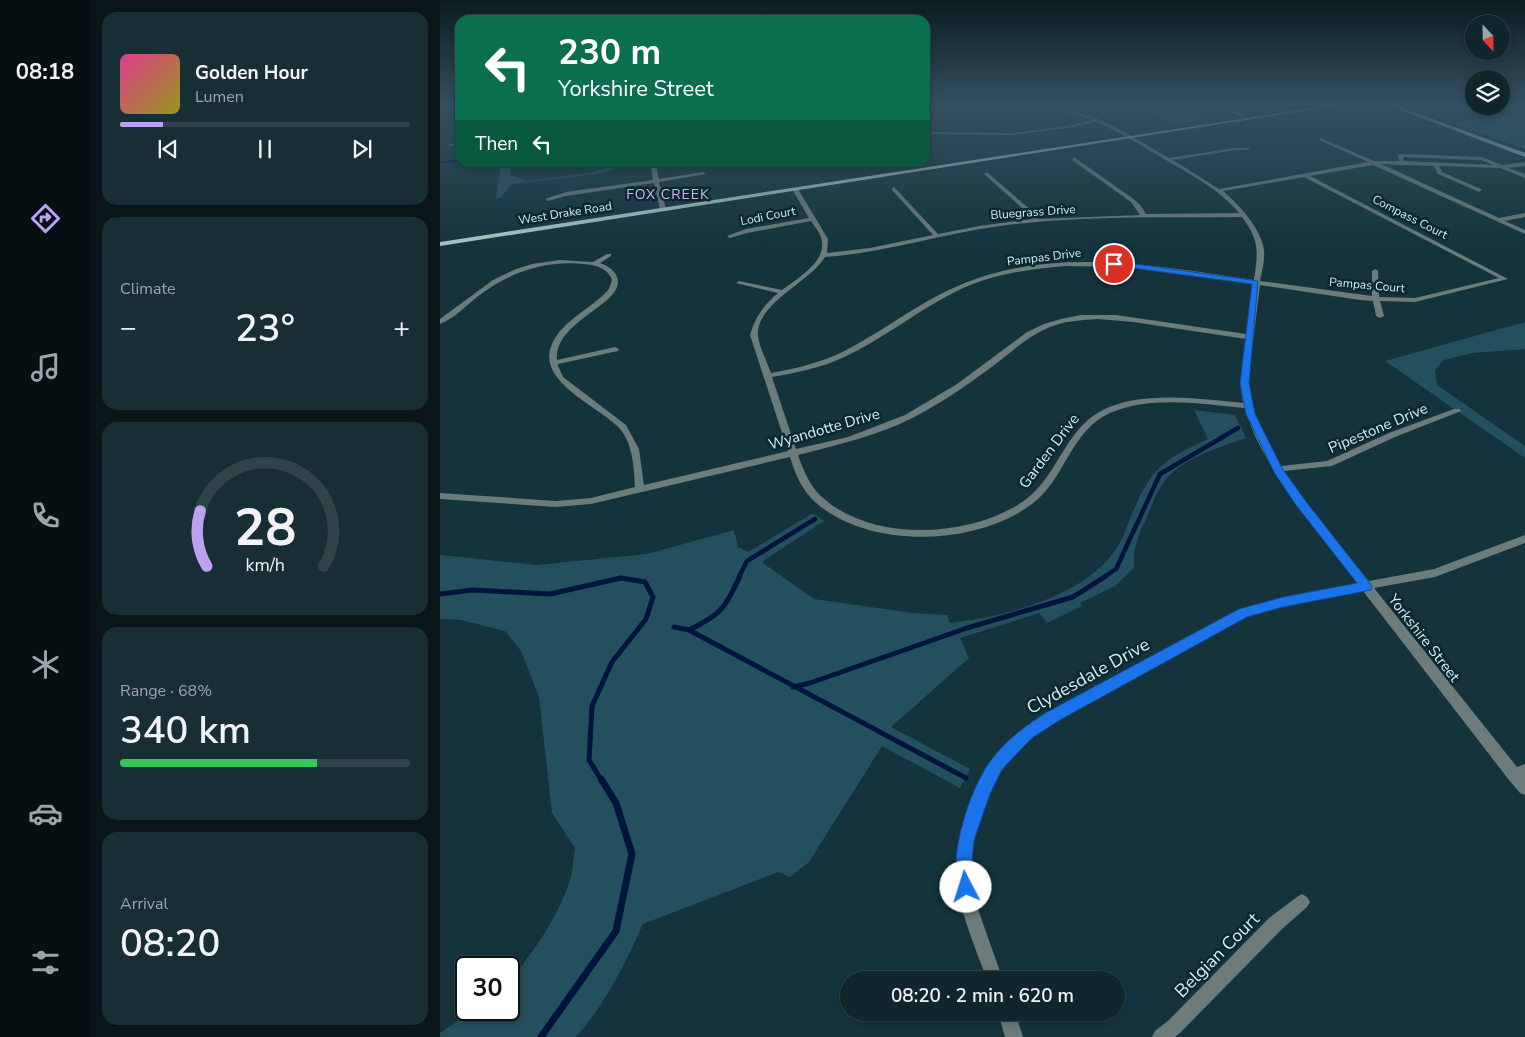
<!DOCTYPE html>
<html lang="en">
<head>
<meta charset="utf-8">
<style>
  :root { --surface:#0f262d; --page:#182e35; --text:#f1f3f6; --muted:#9ba5aa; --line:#2f4349; --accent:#bca0f2 }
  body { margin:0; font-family:"Nunito Sans",sans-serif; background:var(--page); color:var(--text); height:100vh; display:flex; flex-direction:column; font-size:19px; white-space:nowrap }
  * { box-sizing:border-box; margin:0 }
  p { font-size:16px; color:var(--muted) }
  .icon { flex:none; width:28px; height:28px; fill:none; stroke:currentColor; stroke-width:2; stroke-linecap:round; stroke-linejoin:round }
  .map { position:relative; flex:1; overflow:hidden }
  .panel { display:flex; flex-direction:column; gap:12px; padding:12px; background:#081519; width:350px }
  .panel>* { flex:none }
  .guide { position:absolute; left:15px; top:15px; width:475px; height:152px; border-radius:15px; box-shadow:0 2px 8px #0003,0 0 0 1px var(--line); background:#0b6e4f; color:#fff; overflow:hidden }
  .needle { width:32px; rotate:158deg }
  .fabs { position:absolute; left:1025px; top:15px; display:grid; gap:10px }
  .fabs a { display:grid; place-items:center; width:45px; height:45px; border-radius:50%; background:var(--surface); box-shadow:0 2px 8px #0003,0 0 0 1px var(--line); font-size:25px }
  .speed { position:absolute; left:15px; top:956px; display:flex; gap:10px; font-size:25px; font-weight:700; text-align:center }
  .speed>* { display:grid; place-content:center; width:65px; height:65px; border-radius:50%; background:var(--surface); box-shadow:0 2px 8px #0003,0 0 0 1px var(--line); line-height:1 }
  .speed .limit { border:2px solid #111; border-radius:8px; background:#fff; color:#111 }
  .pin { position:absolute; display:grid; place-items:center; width:42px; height:42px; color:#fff; margin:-21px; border:2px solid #fff; border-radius:50%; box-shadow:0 1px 5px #0007 }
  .me { position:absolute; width:55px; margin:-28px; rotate:355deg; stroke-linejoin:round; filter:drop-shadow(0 0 4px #0008) }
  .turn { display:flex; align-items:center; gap:18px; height:105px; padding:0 20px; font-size:22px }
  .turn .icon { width:65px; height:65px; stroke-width:2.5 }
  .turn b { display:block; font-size:35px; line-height:42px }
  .then { display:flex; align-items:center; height:48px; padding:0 20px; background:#0003; gap:10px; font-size:19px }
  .big { font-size:38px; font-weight:600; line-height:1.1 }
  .panel .tile { flex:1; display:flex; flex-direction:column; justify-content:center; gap:8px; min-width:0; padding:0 18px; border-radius:15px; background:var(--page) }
  .panel .dial { align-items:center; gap:0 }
  .dial svg { height:130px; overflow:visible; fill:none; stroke:var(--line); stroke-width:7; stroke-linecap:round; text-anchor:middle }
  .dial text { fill:var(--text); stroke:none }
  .song { display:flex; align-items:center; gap:15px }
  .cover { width:60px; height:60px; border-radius:8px; background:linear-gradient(135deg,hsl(330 70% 55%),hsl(60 70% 35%)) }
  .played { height:5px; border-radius:2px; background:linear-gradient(90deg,var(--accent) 15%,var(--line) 15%) }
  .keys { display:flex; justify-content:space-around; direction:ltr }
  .heat { display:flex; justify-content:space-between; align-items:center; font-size:28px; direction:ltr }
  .charge { height:8px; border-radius:4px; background:linear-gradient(90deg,#34c759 68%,var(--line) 0) }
  .trip { position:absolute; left:400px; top:971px; width:285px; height:50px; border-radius:25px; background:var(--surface); box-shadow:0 2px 8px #0003,0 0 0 1px var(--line); font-weight:600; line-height:50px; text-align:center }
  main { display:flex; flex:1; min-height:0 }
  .dock { display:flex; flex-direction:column; width:90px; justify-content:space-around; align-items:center; background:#060f12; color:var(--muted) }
  .dock .icon { width:35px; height:35px }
  .dock .on { color:var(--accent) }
  .dock b { font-size:22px; color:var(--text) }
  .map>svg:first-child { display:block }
  .green { fill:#24505d }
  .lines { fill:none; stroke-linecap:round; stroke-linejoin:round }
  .stream-far3 { stroke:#02143c; stroke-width:2 }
  .stream-far2 { stroke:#02143c; stroke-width:4.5 }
  .stream-far1 { stroke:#02143c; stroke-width:5 }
  .stream { stroke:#02143c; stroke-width:7 }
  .street { fill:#6c7b7b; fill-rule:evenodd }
  .primary { fill:#a8c8c9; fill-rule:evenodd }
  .route { fill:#1a73e8; stroke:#114b97 }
  .labels { text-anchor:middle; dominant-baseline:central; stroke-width:5; stroke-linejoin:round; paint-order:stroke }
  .far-street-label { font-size:12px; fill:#d8eaf0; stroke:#082932 }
  .far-neighbourhood-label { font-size:14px; letter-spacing:1px; fill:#e3ade7; stroke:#082932 }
  .street-label { font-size:15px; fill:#d8eaf0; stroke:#082932 }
  .near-street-label { font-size:18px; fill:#d8eaf0; stroke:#082932 }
</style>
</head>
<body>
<main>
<nav class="dock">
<b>08:18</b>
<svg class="icon on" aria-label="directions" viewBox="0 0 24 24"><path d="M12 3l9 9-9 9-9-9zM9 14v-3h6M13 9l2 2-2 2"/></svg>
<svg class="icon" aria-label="music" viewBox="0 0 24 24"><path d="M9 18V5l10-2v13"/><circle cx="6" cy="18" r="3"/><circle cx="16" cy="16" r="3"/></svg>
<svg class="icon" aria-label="phone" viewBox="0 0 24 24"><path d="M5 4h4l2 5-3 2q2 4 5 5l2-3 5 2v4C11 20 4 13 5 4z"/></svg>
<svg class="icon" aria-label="climate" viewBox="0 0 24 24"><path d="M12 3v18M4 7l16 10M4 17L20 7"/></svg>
<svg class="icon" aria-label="car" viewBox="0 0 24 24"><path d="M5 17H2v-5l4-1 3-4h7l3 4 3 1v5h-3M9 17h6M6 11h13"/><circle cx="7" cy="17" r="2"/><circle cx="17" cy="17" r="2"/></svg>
<svg class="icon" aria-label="filters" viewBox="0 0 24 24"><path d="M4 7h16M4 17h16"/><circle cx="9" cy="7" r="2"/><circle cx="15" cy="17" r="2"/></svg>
</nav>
<section class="panel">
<div class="tile">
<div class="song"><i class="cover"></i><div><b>Golden Hour</b><p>Lumen</p></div></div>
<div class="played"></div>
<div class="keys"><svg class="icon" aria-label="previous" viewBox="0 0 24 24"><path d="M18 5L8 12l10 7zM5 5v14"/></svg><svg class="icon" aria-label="pause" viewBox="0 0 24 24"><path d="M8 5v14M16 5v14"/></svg><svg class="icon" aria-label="next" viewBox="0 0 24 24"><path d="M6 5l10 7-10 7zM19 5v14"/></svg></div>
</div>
<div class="tile"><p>Climate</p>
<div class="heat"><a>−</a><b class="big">23°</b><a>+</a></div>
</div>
<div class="tile dial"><svg viewBox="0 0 100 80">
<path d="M14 69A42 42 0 1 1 86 69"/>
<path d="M14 69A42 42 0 0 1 10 35" stroke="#bca0f2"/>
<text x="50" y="56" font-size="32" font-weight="700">28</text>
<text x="50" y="72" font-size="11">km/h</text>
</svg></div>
<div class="tile"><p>Range · 68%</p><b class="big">340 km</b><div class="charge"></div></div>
<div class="tile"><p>Arrival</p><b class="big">08:20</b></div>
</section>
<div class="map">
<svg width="1085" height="1037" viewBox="0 0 1085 1037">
  <rect width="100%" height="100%" fill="#14333c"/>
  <path class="green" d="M670,104H696L707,107L742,109L754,115L775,119L726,126L727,120L706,111Z
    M1085,112V149L1016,124L1025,122Z
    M61,163H71L70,175L88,181L150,173L184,163H205L207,165L178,168L156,174L72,184L60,198L56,199Z
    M1085,322V349L1033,353L1004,360L995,370L997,385L1085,446V458L945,361Z
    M754,410L795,415L806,438C776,449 739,458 721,486C715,495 711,507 707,517C699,534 692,548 694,568L675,586L640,603L642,606L607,623L599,613L520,638L529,658L451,727L530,769L520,788L442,746L369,862L350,877L338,872L203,924C185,964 166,1003 136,1037H0V1033L34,1010H69V981C92,955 116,919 128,886C133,875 133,860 135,848L112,813L99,697L81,651L65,631L21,620L0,619V555L97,565L207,554L294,530L298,547L308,552L373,513L384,521L323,561V563L374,599L473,613L507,615L510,623C564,617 644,597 676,549C683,539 687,525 692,514C711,468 724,459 768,439Z"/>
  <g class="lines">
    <path class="stream-far3" d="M0,163L20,160"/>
    <path class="stream-far2" d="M299,577L307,561L375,519
      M664,577L676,569L720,474L798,428"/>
    <path class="stream-far1" d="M0,594L33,590L110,594L181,578L205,582L213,597L206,619L172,662L152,706L149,760L162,781
      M234,627L249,630L526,778
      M249,630C283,613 284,609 300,576
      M353,687L370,683L527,628L633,597L666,576"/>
    <path class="stream" d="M101,1037L176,931L192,854L176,803L161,779"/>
    <path class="street" d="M583,104H593L540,111L485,110V108L540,109Z
      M603,104H608L659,119L686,133L729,158L795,148H810L808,150H795L733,160L779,189L928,162L879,140L881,138L934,161H959L958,155L960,154L1042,157L1062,165L1085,162V166L1068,168L1085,174V178L1060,168L999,166L1002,172L1041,189L1042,190L1039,192L998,174L994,166L941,164L1059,218L1085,213V217L1065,221L1085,230V234L933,165L870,176L1068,279L975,302L940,301L944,316L940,318L936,316L933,301L920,300L820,285L808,383L812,406L827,443L841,466L887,461L949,433L1014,409H1020L1021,411L955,437L892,466L844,471L863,500L929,581L994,569L1085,535V543L995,577L934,588L1077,767L1085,764V795L1080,793L1069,780L923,591L855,603L806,617L618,721L595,736L575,754L556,778L545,801L536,830L531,858L530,871L534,898L563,980H547C536,949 522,918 517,885C511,843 532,781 560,750C574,735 591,724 608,713L799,610L855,595L918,583C883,538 845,495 819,444C813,433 809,420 805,408C761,404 711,395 670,413C630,431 625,480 592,504C536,546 429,550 375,502C362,490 355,474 350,457L151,504L116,507L0,499V493L116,501L151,498L195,487C194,469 193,444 180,429C159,406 95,382 112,344C123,319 152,309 169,289L172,280C168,268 155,265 144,264C104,260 68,273 37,297C26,306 13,319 0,324V319L53,280L76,269L92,264L120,260L153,262L167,254H171V256L160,263C175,268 185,281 172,295C156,313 114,330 117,360L175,347L179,349L178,351L118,364V366L123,377L186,425L199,449L204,485L348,451L310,335C315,317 324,305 338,293L296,283L299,281L342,290C357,279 389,260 381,238C380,232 374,226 371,221L307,233L290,238L287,236L306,229L369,218L352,189L353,188L358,189L388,239L387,253L430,248L493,235L452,190V188L454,187L498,234L539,226L592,219L590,215L545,175L544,174L547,172L594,213L598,219L700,215L691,202L632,160L634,157L695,200L701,206L706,214L799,213C779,189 751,175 724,159C702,146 680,132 656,122L633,127L573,135L485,134V132L573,133L633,125L652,120ZM963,157L1041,160L1053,165L964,161ZM864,177L1059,278L975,298L939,297L938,271L935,269L932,271V296L820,281C822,272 825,260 824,250C822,230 798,203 783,191ZM802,217C820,241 818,252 814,280C716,266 612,245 518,286C475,304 439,335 396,355C375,364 353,369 331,373C327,362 319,346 318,336C315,304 370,282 385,257C444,253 501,234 560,226C640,215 721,218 802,217ZM625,266L683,267L813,284L806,334L676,315H641L621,319L604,324L587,332L517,384L465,415L408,437L356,449L332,377C356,373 380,368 402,358C444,339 479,309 521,289C554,274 589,269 625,266ZM658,319L693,322L806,339L800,383L803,403C760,399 701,390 661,411C624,431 618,476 585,500C532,538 432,543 382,497C369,485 364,471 358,455C400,444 442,435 480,414C506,400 530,383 553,366C571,352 588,336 610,327C625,321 641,320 658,319Z
      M776,104H781L811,119L807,120Z
      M20,142V144L10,146L8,145Z
      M210,162H215L219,179L263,172L266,174L219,182L226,209L223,211L220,209L214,183L126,196L108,201L105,199L126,192L213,180Z
      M862,894L867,897L870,902L867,907L841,930L741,1032L735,1037H712L715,1031L729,1020L829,918L857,897Z
      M558,1012H575L583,1037H565Z"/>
    <path class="primary" d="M898,104H909L0,246V242Z
      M945,104H952L1085,153V157Z"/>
  </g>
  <linearGradient id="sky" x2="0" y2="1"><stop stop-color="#0b1c21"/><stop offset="0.42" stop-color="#345061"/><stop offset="1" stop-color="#345061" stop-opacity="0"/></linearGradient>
  <rect width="1085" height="249" fill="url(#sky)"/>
  <path class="route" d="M674,261L818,281L809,383L815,414L842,468L864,499L932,586L931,590L926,591L843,607L807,617L618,721L592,738L562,769L550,794L534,840L531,871L534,887L532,893L526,896L520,893C506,860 530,787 552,759C567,739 587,725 607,712L799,609L843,597L917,583L856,505L834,472L806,414L800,383L812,284L671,265V262Z"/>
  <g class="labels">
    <g class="far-street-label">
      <text transform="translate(593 212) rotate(-4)">Bluegrass Drive</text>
      <text transform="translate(125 213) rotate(-9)">West Drake Road</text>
      <text transform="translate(328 216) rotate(-11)">Lodi Court</text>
      <text transform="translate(970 217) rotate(27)">Compass Court</text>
      <text transform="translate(604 257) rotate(-7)">Pampas Drive</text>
      <text transform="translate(927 285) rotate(5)">Pampas Court</text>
    </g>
    <g class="far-neighbourhood-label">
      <text x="228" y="194">FOX CREEK</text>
    </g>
    <g class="street-label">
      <text transform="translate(938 428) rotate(-23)">Pipestone Drive</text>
      <text transform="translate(384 429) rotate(-16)">Wyandotte Drive</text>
      <text transform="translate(609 451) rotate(-53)">Garden Drive</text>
      <text transform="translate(984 638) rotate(52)">Yorkshire Street</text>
    </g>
    <g class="near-street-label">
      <text transform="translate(648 676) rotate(-29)">Clydesdale Drive</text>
      <text transform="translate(777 955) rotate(-45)">Belgian Court</text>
    </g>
  </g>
</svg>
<div class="fabs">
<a><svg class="needle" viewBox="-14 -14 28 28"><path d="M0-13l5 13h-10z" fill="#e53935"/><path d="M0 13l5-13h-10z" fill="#9ba5aa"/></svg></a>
<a><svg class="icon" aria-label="layers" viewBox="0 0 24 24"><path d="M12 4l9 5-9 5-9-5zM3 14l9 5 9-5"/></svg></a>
</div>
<div class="speed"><div class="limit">30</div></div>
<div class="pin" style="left:674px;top:264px;background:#d93025"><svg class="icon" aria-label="arrive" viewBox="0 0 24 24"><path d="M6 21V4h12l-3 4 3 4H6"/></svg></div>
<svg class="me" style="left:526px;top:887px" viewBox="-20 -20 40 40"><circle r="19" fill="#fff"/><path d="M0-13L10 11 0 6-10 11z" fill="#1a73e8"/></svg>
<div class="trip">08:20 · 2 min · 620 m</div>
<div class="guide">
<div class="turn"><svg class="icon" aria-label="left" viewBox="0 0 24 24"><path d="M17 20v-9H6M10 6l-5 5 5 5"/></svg><div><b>230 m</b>Yorkshire Street</div></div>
<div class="then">Then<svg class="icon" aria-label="left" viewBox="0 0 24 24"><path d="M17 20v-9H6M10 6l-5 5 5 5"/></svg></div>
</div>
</div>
</main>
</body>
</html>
